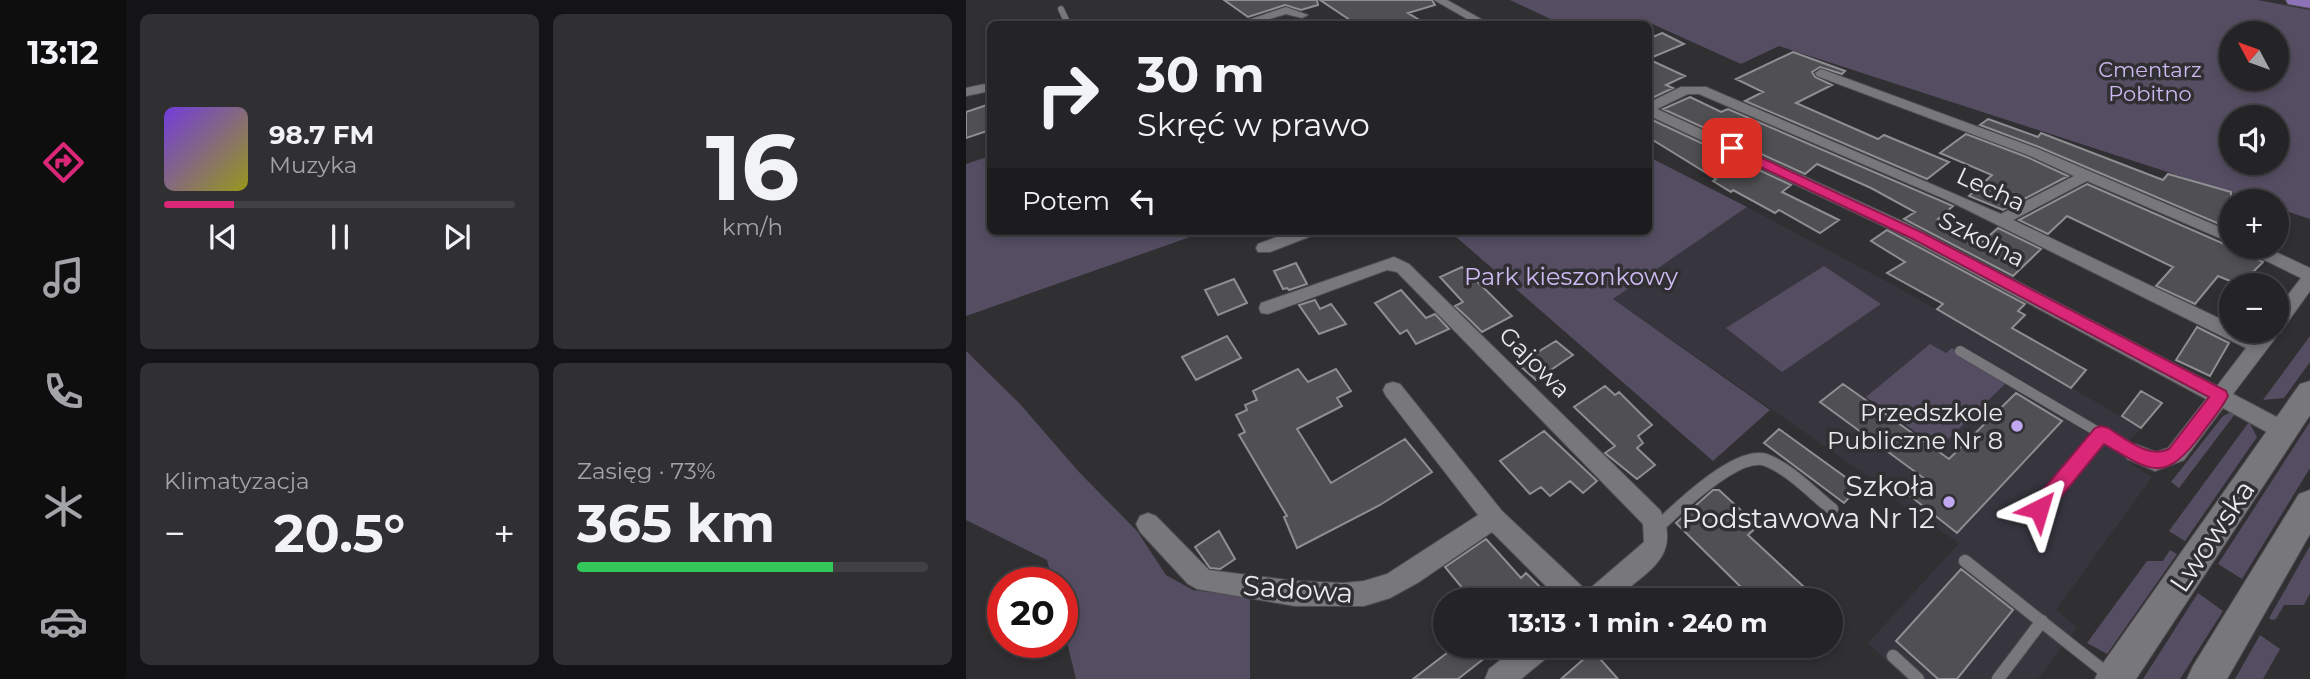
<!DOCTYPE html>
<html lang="pl">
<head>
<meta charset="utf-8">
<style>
  :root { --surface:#242326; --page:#302f32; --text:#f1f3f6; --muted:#a3a4a7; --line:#414043; --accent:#db2777 }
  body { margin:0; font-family:Montserrat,sans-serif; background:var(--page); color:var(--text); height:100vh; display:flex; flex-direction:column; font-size:26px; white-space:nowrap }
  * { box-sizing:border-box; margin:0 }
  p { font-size:23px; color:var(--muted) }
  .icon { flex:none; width:38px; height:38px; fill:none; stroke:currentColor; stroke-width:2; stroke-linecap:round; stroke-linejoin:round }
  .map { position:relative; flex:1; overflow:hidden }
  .panel { display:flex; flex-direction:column; gap:14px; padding:14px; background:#141315; width:840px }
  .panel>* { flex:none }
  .hud { position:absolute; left:21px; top:21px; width:665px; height:214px; border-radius:10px; box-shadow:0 4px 10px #0003,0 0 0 2px var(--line); background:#242326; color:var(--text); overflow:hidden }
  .needle { width:46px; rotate:311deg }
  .controls { position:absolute; left:1253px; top:21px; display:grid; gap:14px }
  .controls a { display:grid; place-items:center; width:70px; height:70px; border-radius:50%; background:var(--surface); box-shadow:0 4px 10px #0003,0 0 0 2px var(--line); font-size:35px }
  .speed { position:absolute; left:21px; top:567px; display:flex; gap:14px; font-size:35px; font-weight:700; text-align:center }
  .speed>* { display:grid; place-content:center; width:91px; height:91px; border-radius:50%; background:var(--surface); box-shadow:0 4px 10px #0003,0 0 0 2px var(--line); line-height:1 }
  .speed .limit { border:10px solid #d22; background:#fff; color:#111 }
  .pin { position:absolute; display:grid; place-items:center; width:60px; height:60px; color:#fff; margin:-30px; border-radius:14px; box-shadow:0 4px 10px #0006 }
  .me { position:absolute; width:77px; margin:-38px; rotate:40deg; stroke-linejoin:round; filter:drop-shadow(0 0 5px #0008) }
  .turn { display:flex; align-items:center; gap:24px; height:147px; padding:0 35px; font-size:32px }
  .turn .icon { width:91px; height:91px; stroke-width:2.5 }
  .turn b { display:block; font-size:49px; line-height:60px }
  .then { display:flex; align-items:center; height:66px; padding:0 35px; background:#0003; gap:14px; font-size:26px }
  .big { font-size:52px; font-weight:700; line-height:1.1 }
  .panel .tile { flex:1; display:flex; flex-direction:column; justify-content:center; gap:10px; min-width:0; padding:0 24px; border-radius:10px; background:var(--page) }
  .panel .dial { align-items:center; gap:0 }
  .dial b { font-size:91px; line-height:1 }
  .song { display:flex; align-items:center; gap:21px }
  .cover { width:84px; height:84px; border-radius:10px; background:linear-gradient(135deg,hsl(260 70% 55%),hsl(60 70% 35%)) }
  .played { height:7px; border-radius:4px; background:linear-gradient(90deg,var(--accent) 20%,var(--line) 20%) }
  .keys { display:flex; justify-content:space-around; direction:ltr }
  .heat { display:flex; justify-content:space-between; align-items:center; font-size:38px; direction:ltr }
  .charge { height:10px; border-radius:5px; background:linear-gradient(90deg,#34c759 73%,var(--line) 0) }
  .panel .tiles { flex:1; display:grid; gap:14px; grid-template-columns:repeat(2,1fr) }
  .trip { position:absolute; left:467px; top:588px; width:410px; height:70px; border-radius:35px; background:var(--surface); box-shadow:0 4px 10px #0003,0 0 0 2px var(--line); font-weight:700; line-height:70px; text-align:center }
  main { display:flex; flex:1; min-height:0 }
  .menu { display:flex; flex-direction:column; width:126px; justify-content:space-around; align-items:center; background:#0e0e0f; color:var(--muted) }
  .menu .icon { width:49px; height:49px }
  .menu .current { color:var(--accent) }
  .menu b { font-size:32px; color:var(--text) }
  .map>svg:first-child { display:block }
  .built { fill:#37353e }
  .green { fill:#554e63; fill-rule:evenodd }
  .building { fill:#504f53; stroke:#8f8e92; stroke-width:2 }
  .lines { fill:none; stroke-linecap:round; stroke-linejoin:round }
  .service-far2-casing { stroke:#4f4e51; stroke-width:7 }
  .service-far1-casing { stroke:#4f4e51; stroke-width:11 }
  .service-casing { stroke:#4f4e51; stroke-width:14 }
  .minor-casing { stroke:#4f4e51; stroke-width:2 }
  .secondary-casing { stroke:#4f4e51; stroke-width:2 }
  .primary-casing { stroke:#4f4e51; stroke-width:2 }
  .service-far2 { stroke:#78777b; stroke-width:6 }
  .service-far1 { stroke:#78777b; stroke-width:10 }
  .service { stroke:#78777b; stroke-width:12 }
  .minor { fill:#78777b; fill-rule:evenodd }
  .secondary { fill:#78777b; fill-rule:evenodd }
  .primary { fill:#8d72b8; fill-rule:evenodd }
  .route { fill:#db2777; stroke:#8e194d; stroke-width:2 }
  .poi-dot { fill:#c1a8f3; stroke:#302f32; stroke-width:2.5 }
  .labels { text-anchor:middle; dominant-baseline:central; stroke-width:7; stroke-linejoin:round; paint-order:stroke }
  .far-park-label { font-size:21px; fill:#cdbaf3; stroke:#302f32 }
  .street-label { font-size:24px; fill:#eaeaec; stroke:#302f32 }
  .park-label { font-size:24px; fill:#cdbaf3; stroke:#302f32 }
  .poi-label { font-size:24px; fill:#eaeaec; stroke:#302f32; text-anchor:end }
  .near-poi-label { font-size:28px; fill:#eaeaec; stroke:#302f32; text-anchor:end }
  .near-street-label { font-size:28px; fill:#eaeaec; stroke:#302f32 }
</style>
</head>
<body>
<main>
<nav class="menu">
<b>13:12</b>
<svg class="icon current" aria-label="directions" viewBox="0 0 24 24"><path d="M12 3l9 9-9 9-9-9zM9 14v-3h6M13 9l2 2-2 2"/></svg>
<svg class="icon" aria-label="music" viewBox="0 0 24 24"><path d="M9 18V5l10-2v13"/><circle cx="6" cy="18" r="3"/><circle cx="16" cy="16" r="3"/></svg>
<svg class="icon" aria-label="phone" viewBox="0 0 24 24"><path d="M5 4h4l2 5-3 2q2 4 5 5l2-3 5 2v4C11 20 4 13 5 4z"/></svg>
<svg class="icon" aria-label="climate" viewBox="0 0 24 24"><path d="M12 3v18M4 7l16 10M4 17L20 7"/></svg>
<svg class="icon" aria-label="car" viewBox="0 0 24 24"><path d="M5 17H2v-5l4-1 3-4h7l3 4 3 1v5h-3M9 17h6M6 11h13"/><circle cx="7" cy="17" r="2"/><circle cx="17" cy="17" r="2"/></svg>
</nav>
<section class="panel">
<div class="tiles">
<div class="tile">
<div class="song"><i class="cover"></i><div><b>98.7 FM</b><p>Muzyka</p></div></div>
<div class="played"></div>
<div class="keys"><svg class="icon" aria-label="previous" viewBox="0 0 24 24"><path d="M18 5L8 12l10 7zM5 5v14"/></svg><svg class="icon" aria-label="pause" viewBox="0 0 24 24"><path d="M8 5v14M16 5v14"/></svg><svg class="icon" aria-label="next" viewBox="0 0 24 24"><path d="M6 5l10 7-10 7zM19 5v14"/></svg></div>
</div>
<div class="tile dial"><b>16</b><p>km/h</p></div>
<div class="tile"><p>Klimatyzacja</p>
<div class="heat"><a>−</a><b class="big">20.5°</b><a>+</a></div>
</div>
<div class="tile"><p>Zasięg · 73%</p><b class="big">365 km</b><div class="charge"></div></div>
</div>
</section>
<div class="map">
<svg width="1344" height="679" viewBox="0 0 1344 679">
  <rect width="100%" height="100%" fill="#302f32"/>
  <path class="built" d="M781,207L933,288L1175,428L1161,444L1171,450L1162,462L1186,477L1090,610L1111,627L1072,679H939L902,643L993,543L941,509L906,479L647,299Z"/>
  <path class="green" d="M544,0H1292L1344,10V219L1311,208V201H1291L813,46L775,64L682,22L595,24ZM1265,33H1311V79H1265ZM1265,117H1311V163H1265Z
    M24,156V231H241L0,316V164Z
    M685,158L781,207L647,299L804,410L747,461L488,235L500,231H682V159Z
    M858,266L915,304L816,372L760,328Z
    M1344,336V362L1318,398L1297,400Z
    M964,344L980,353L986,348L1041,382L973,448L900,397Z
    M0,351L54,404L113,472L171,531L200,575L227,590L284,597V679H110L96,622V583H87L81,560L0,520Z
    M1265,412L1269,414L1213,488L1205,482L1257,416Z
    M1283,422L1291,437L1219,541L1203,531Z
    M1344,422V468L1276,579L1252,564Z
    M1344,546V593L1338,605H1318L1310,619L1306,620L1303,618Z
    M1204,550L1211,554L1141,654L1121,643L1181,561H1197Z
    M1232,593L1257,611L1214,679H1177Z
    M1294,635L1314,649L1297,679H1269Z"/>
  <path class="building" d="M258,0H351L352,5L335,10L319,5L282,17Z
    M354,0H466L469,5L442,13L460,24H390Z
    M696,33L718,44L682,59V39Z
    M827,52L879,71L876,74L854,67L846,72L849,77L866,85L830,103L912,139L918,135L983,162L961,179L779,101L797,92L770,79Z
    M682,59L719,76L700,85L707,88L682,100Z
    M724,97L755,112L762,109L987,206L972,219L1016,242L1032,228L1075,249L1047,276L938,219L949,212L905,188L851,164L839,174L697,109Z
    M24,104V130L0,138V112Z
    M682,118L825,185L816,192L873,220L854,233L813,210L809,213L767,190L765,192L747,181L750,179L682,137Z
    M1022,119L1072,137L1075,133L1197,180L1202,174L1265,192V229L1073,147L1014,125Z
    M1000,134L1061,157L1102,176L1037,210L1003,196L1026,175L974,153Z
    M1121,184L1265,247H1275L1279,253L1297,262L1274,285L1252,276L1229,304L1190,286L1207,267L1101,216L1082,234L1053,220Z
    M921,230L1059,304L1052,311L1059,315L1046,328L1120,370L1105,388L971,309L977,304L921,273L939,262L905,241Z
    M330,263L341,284L323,290L321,288L317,289L308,271Z
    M496,267L525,295L546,316L516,332L504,320L489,306L497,302L474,277Z
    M268,279L281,303L252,315L239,290Z
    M435,290L460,318L469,314L483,329L450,344L441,330L434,334L409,303Z
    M349,300L354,309L365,304L380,324L353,334L333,305Z
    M1231,327L1263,343L1244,376L1210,360Z
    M261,336L275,358L230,380L216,357Z
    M590,341L607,355L570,380L552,364Z
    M332,369L342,382L370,369L385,391L371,398L376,406L331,429L365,483L439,439L466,472L414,505L331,548L318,517L321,516L273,435L279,432L270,415L281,410L279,405L291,400L287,391Z
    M877,384L983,459L1050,393L1096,421L991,533L943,495L959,479L854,402Z
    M639,386L649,395L653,392L686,425L672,436L677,443L671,448L689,465L671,479L639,453L649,446L608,407Z
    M1175,391L1196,403L1175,428L1156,416Z
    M813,429L893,487L878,503L798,443Z
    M578,431L631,481L617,493L604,481L584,496L575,487L564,494L534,461Z
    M747,490H753L792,526L782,535L837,586L823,600H788L710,523Z
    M253,531L269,559L254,569L244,568L229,547Z
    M520,539L555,578L560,573L587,600H506L479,567Z
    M995,569L1047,610L991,679H972L930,641Z
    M490,646H534L492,679H447Z
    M627,651L652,679H595Z"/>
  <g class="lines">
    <g class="service-far2-casing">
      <path id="service-far2" d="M95,9L102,24"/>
    </g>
    <g class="service-far1-casing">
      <path id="service-far1" d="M994,351L1156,446
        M1125,446L1135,434"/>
    </g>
    <g class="service-casing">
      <path id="service" d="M1153,444L1169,453
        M1073,509L1127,444
        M691,528C711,509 771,450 800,460C824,469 846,493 866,509
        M999,561L1148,679
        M927,656L952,679
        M1032,679L1076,621"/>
    </g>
    <g class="minor-casing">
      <path id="minor" d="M468,0H481L524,24H510Z
        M320,7L342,15L336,18L320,14L287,24H271Z
        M855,69L1072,149L1265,232V243L1121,181L1047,220L1265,324V331H1278L1290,336L1294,331H1311V309L1335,278L1280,251L1278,247H1299L1344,268V291L1318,327L1312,328L1311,336L1267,394L1326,425L1329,431L1326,437L1318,440L1310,437L1257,408L1218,460L1189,471L1161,459L1158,453L1161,447L1169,444L1190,452L1202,448L1240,399L930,232L682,115V103L715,87H740L1035,214L1108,176L1062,155L851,76L849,73ZM722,94H733L981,200L1280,348L1251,386L942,224L691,109Z
        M24,83V91L0,96V88Z
        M327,231H350L348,235L304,252H292L290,248L292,244Z
        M428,257L443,264L694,510C717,557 680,572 648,600H594L526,532L453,582L424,598L398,606H329L231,589L222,584L174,532L170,524L174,516L182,513L190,516L243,570L329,581L377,583L398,581L421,574L512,515L420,396L417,390L420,384L427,382L434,384L536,511L621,591L678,542L677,524L431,272L421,270L302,314L295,313L293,308L295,303Z
        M552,646H586L583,656L555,679H519L523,669Z"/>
    </g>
    <g class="secondary-casing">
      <path id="secondary" d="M1344,381V415L1170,679H1129L1135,666L1334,384Z
        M1344,490V534L1261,679H1221L1227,666L1333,494Z"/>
    </g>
    <g class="primary-casing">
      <path id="primary" d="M1320,0H1344V8L1322,4Z"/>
    </g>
    <use href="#service-far2" class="service-far2"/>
    <use href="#service-far1" class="service-far1"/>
    <use href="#service" class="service"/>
    <use href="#minor" class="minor"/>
    <use href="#secondary" class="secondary"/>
    <use href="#primary" class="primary"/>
  </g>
  <path class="route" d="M761,146H770L957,233L1260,391L1262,396C1255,410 1243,423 1234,436C1197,485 1184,470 1138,444L1080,515L1073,517L1066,515L1063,509L1066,503L1129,428L1135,426L1142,428C1160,439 1183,459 1203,449L1243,397L947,239L761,151Z"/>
  <g class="poi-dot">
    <circle cx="1051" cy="426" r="7"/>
    <circle cx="983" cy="502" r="7"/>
  </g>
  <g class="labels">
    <g class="far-park-label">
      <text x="1184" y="69">Cmentarz<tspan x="1184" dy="24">Pobitno</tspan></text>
    </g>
    <g class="street-label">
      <text transform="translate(1025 189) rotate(25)">Lecha</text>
      <text transform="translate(1016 239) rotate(27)">Szkolna</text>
      <text transform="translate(569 362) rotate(45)">Gajowa</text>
    </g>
    <g class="park-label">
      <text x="605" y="276">Park kieszonkowy</text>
    </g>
    <g class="poi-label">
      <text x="1037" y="412">Przedszkole<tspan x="1037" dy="28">Publiczne Nr 8</tspan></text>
    </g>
    <g class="near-poi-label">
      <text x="969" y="486">Szkoła<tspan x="969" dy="32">Podstawowa Nr 12</tspan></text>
    </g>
    <g class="near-street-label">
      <text transform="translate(1246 536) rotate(-56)">Lwowska</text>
      <text transform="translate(332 589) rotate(4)">Sadowa</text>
    </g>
  </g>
</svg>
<div class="controls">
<a><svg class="needle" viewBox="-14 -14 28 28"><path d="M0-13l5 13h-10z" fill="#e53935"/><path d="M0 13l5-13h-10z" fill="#a3a4a7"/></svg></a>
<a><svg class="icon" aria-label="sound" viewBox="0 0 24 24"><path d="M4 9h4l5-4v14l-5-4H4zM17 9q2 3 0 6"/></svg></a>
<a>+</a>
<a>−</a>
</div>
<div class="speed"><div class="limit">20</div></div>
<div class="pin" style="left:766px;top:148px;background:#d93025"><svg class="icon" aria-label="arrive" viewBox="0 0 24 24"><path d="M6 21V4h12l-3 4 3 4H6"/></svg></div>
<svg class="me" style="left:1073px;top:509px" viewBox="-20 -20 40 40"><path d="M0-17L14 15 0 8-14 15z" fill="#db2777" stroke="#fff" stroke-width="4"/></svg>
<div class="trip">13:13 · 1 min · 240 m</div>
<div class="hud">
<div class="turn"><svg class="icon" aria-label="right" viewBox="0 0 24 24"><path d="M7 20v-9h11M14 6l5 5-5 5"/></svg><div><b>30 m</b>Skręć w prawo</div></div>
<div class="then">Potem<svg class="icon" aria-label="left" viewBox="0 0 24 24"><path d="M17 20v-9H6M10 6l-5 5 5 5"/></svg></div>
</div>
</div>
</main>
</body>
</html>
